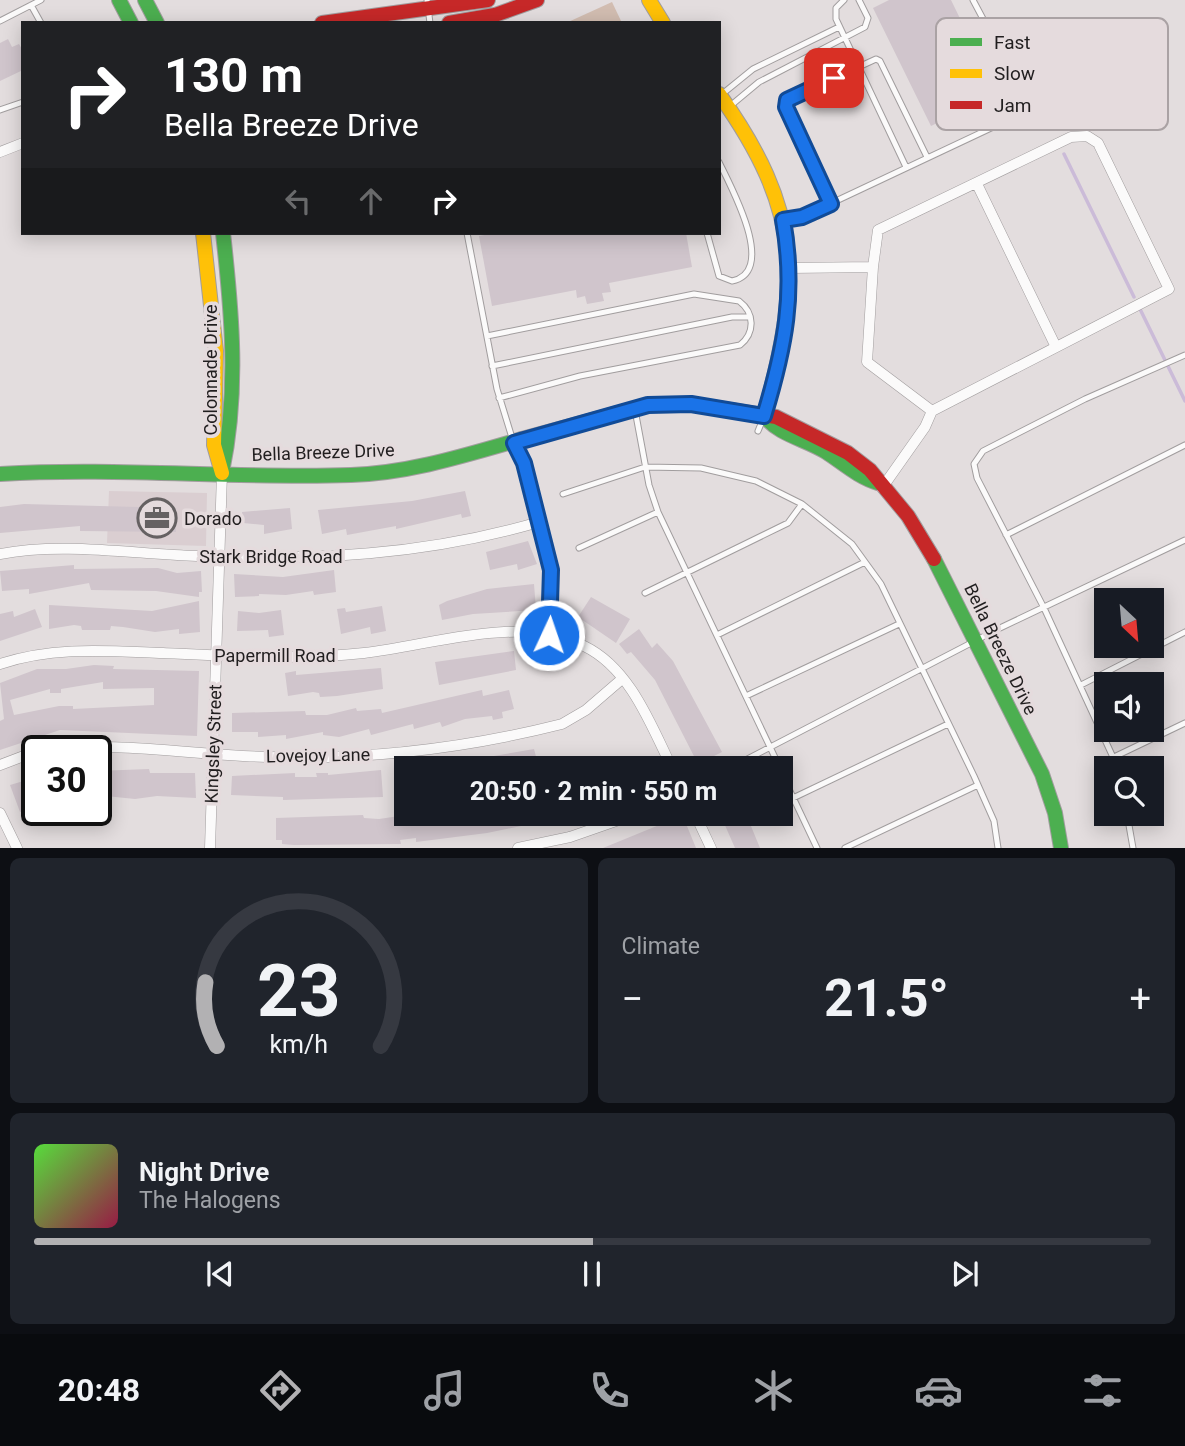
<!DOCTYPE html>
<html lang="en">
<head>
<meta charset="utf-8">
<style>
  :root { --surface:#171b24; --page:#20242c; --text:#f1f3f6; --muted:#9ea1a6; --line:#363941; --accent:#b2b1b3 }
  body { margin:0; font-family:Roboto,sans-serif; background:var(--page); color:var(--text); height:100vh; display:flex; flex-direction:column; font-size:26px; white-space:nowrap }
  * { box-sizing:border-box; margin:0 }
  p { font-size:23px; color:var(--muted) }
  .icon { flex:none; width:38px; height:38px; fill:none; stroke:currentColor; stroke-width:2; stroke-linecap:round; stroke-linejoin:round }
  .map { position:relative; height:848px; overflow:hidden }
  .drawer { display:flex; flex-direction:column; gap:10px; padding:10px; background:#0d0f14; flex:1 }
  .drawer>* { flex:none }
  .banner { position:absolute; left:21px; top:21px; width:700px; height:214px; border-radius:0px; box-shadow:0 4px 18px #0003; background:#202124; color:#fff; overflow:hidden }
  .needle { width:46px; rotate:154deg }
  .buttons { position:absolute; left:1094px; top:588px; display:grid; gap:14px }
  .buttons a { display:grid; place-items:center; width:70px; height:70px; border-radius:0px; background:var(--surface); box-shadow:0 4px 18px #0003; font-size:35px }
  .speed { position:absolute; left:21px; top:735px; display:flex; gap:14px; font-size:35px; font-weight:700; text-align:center }
  .speed>* { display:grid; place-content:center; width:91px; height:91px; border-radius:50%; background:var(--surface); box-shadow:0 4px 18px #0003; line-height:1 }
  .speed .limit { border:4px solid #111; border-radius:10px; background:#fff; color:#111 }
  .pin { position:absolute; display:grid; place-items:center; width:60px; height:60px; color:#fff; margin:-30px; border-radius:14px; box-shadow:0 4px 10px #0006 }
  .me { position:absolute; width:77px; margin:-38px; rotate:3deg; stroke-linejoin:round; filter:drop-shadow(0 0 5px #0008) }
  .turn { display:flex; align-items:center; gap:24px; height:147px; padding:0 28px; font-size:32px }
  .turn .icon { width:91px; height:91px; stroke-width:2.5 }
  .turn b { display:block; font-size:49px; line-height:60px }
  .lanes { display:flex; align-items:center; height:66px; padding:0 28px; background:#0003; justify-content:center; gap:35px; direction:ltr }
  .lanes .off { opacity:.35 }
  .big { font-size:52px; font-weight:700; line-height:1.1 }
  .drawer .tile { flex:1; display:flex; flex-direction:column; justify-content:center; gap:10px; min-width:0; padding:0 24px; border-radius:10px; background:var(--page) }
  .drawer .dial { align-items:center; gap:0 }
  .dial svg { height:182px; overflow:visible; fill:none; stroke:var(--line); stroke-width:7; stroke-linecap:round; text-anchor:middle }
  .dial text { fill:var(--text); stroke:none }
  .song { display:flex; align-items:center; gap:21px }
  .cover { width:84px; height:84px; border-radius:10px; background:linear-gradient(135deg,hsl(110 70% 55%),hsl(340 70% 35%)) }
  .played { height:7px; border-radius:4px; background:linear-gradient(90deg,var(--accent) 50%,var(--line) 50%) }
  .keys { display:flex; justify-content:space-around; direction:ltr }
  .heat { display:flex; justify-content:space-between; align-items:center; font-size:38px; direction:ltr }
  .drawer .tiles { flex:1; display:grid; gap:10px; grid-template-columns:1fr 1fr }
  .tile:last-child { grid-column:span 2 }
  .trip { position:absolute; left:394px; top:756px; width:399px; height:70px; border-radius:0px; background:var(--surface); box-shadow:0 4px 18px #0003; font-weight:700; line-height:70px; text-align:center }
  .menu { display:flex; height:112px; justify-content:space-around; align-items:center; background:#090b0e; color:var(--muted) }
  .menu .icon { width:49px; height:49px }
  .menu .on { color:var(--accent) }
  .menu b { font-size:32px; color:var(--text) }
  .map>svg:first-child { display:block }
  .built { fill:#daced1 }
  .pitch { fill:#d2bdb1 }
  .lines { fill:none; stroke-linecap:round; stroke-linejoin:round }
  .stream { stroke:#cbbbd8; stroke-width:3.5 }
  .building { fill:#d0c5cc; fill-rule:evenodd }
  .lane-casing { stroke:#a19d9e; stroke-width:7 }
  .street-casing { stroke:#a19d9e; stroke-width:11 }
  .fast-casing { stroke:#a19d9e; stroke-width:16 }
  .slow-casing { stroke:#a19d9e; stroke-width:16 }
  .jam-casing { stroke:#a19d9e; stroke-width:16 }
  .lane { stroke:#fbfafa; stroke-width:5 }
  .street { stroke:#fbfafa; stroke-width:10 }
  .fast { stroke:#4caf50; stroke-width:14 }
  .slow { stroke:#ffc107; stroke-width:14 }
  .jam { stroke:#c62828; stroke-width:14 }
  .route-casing { stroke:#114b97; stroke-width:18 }
  .route { stroke:#1a73e8; stroke-width:12 }
  .labels { text-anchor:middle; dominant-baseline:central; stroke-width:7; stroke-linejoin:round; paint-order:stroke }
  .street-label { font-size:18px; fill:#211e1f; stroke:#e5dbdd }
  .poi-label { font-size:18px; fill:#211e1f; stroke:#e5dbdd; text-anchor:start }
  .key { fill:#e5dbdd; stroke:#aaa2a4; stroke-width:2 }
  .key-label { font-size:19px; fill:#211e1f }
</style>
</head>
<body>
<div class="map">
<svg width="1185" height="848" viewBox="0 0 1185 848">
  <rect width="100%" height="100%" fill="#e3ddde"/>
  <path class="built" d="M109,491L207,493L206,546L107,543Z"/>
  <path class="pitch" d="M612,2L622,23H566Z"/>
  <g class="lines">
    <path class="stream" d="M1064,154L1134,297
      M1140,309L1185,401"/>
  </g>
  <path class="building" d="M889,0H951L997,94L931,126L873,8Z
    M8,39L12,47L19,44L23,51V70L0,81V43Z
    M495,233H686L692,267L609,283L611,292L602,293L604,301L587,304L585,296L577,298L576,290L492,306L479,236Z
    M465,491L471,516L462,518L461,514L396,529V526L347,535L346,529L322,534L318,510L412,501Z
    M24,504L176,508V532L80,531V526L0,533V507Z
    M290,508L292,529L264,534V525L243,523L242,512Z
    M528,541L537,564L518,570L517,564L490,570L486,552Z
    M74,565V569L158,568L177,573L201,571L202,592H199V597L156,591L91,590L89,583L29,594V589L2,591L0,571Z
    M334,570L336,592L314,595L313,591L286,595L259,594V596L235,597L234,574L283,577Z
    M534,584L536,610L473,614L442,620L439,605L447,601L487,589Z
    M591,597L630,619L616,643L578,617Z
    M199,601L200,632L179,634V629L155,632L123,627L111,626L110,630H82L81,626L74,625L49,629V605L152,611Z
    M382,606L386,631L371,634L370,627L341,634L337,609L345,608L346,612Z
    M35,609L42,627L0,641V614L13,611L14,617Z
    M281,610L284,635L269,637L268,630L237,631L238,611L259,613Z
    M639,629L652,648L657,643L673,661L722,752L698,764L655,680L631,652L627,654L619,644Z
    M514,651L516,670L439,685L435,662Z
    M94,665L114,666L113,669L199,671L197,736L60,730L0,750V721L4,719L0,683L37,669H66ZM103,682V689L154,688V705L73,709V706H59L14,715L10,700L50,689V693H61V689Z
    M381,668L383,689L337,696L320,697L319,693L313,692L288,696L285,673L296,671V675Z
    M482,690L483,696L509,690L514,709L502,712L503,718L493,720L492,716L465,719L442,727L440,722L414,729L413,724L371,735L369,729L339,737L323,735V732L286,739V735L258,737V732H232V713L305,711L306,715H327L356,708L357,711L381,709L382,713Z
    M534,749L539,768H490L488,757Z
    M149,769L150,773H195L196,798L157,796L135,799L96,795V771Z
    M381,770L383,797L283,800V797L231,795L232,776L295,773V777H317L316,773H328V775Z
    M37,777V806L20,812L10,785Z
    M413,814H563L564,817L487,833L416,842V838L400,840L401,844L294,845L282,844V840H276V818L363,815L364,818L379,819Z
    M682,814L696,848H603L664,823Z
    M720,814H746L760,848H735Z"/>
  <g class="lines">
    <g class="lane-casing">
      <path id="lane" d="M427,0L430,23
        M844,0L836,8V19L906,167
        M973,0L1031,109
        M31,5L41,23
        M0,21L41,0
        M721,95L753,69L839,27
        M729,107L759,82L865,27L868,18L859,0
        M0,110L23,102
        M831,203L786,107L787,100L876,59L880,61L927,157
        M786,220L802,217L1057,97L1061,90
        M467,233L497,389L513,441
        M707,233L719,276L732,281C778,272 731,187 719,162
        M487,336L694,294L739,301C755,313 755,333 740,345L580,376L499,398
        M492,366L732,317H750
        M635,410L649,485L658,512L780,768
        M758,431L763,419
        M563,494L645,467L701,468L756,481L802,504L852,544L881,584L974,776L994,821L998,848
        M1006,535L1185,445
        M579,548L658,512
        M645,593L788,523L802,504
        M717,635L865,562
        M1081,685L1185,632
        M746,696L899,624
        M1114,757L1185,723
        M730,768L1000,628L1185,540
        M1118,768L1044,608L977,478L974,464L983,451L1085,399L1185,355
        M780,770L817,848
        M793,798L948,724
        M1127,814L1133,848
        M845,848L978,785"/>
    </g>
    <g class="street-casing">
      <path id="street" d="M0,152L23,143
        M977,184L1056,347
        M790,268L873,267
        M514,443L524,463L551,570L549,635
        M882,488L925,427L932,411L1169,289L1098,143L1087,136L1071,137L878,230L873,267L867,362L932,411
        M0,554C61,542 134,554 197,556C317,560 422,556 539,522
        M0,664C54,646 108,651 163,653C230,656 297,660 364,653C435,645 516,614 584,646C630,668 651,725 672,768
        M39,751C113,740 192,755 267,757C365,760 467,748 562,724L586,710L622,679
        M0,765L37,751
        M0,813L17,848
        M695,814L711,848
        M210,848L222,473
        M518,848L570,837L636,814"/>
    </g>
    <g class="fast-casing">
      <path id="fast" d="M119,0L131,23
        M145,0L157,23
        M764,416C779,435 805,439 826,452C843,463 858,477 878,483
        M222,472C239,392 232,313 223,233
        M0,474C117,467 234,479 351,475C410,473 466,455 522,439
        M934,559L1042,774L1055,813L1061,848"/>
    </g>
    <g class="slow-casing">
      <path id="slow" d="M649,0L663,23
        M719,94C803,212 801,280 764,416
        M203,233L216,351L214,445L222,473"/>
    </g>
    <g class="jam-casing">
      <path id="jam" d="M322,23L488,0
        M449,23L495,15L537,0
        M522,439L648,405L691,404L776,417L848,453L870,470L908,516L934,559"/>
    </g>
    <use href="#lane" class="lane"/>
    <use href="#street" class="street"/>
    <use href="#fast" class="fast"/>
    <use href="#slow" class="slow"/>
    <use href="#jam" class="jam"/>
  </g>
  <g class="lines">
    <g class="route-casing">
      <path id="route" d="M549,635L551,570L524,463L514,443L648,405L691,404L764,416C785,347 796,292 783,220L802,217L831,204L786,107L787,100L834,78"/>
    </g>
    <use href="#route" class="route"/>
  </g>
  <defs>
    <g id="office-ring" transform="scale(2.0125)"><circle r="9.5" fill="#e5dbdd" stroke="#656162" stroke-width="1.5"/><path d="M-6-3h4V-5.5h4V-3h4V5H-6ZM-1-4.5V-3h2v-1.5ZM-6 0V1H6V0Z" fill="#656162"/></g>
  </defs>
  <g fill-rule="evenodd">
    <use href="#office-ring" x="157" y="518"/>
  </g>
  <g class="labels">
    <g class="street-label">
      <text transform="translate(210 370) rotate(-90)">Colonnade Drive</text>
      <text transform="translate(323 452) rotate(-2)">Bella Breeze Drive</text>
      <text x="271" y="556">Stark Bridge Road</text>
      <text transform="translate(1001 649) rotate(64)">Bella Breeze Drive</text>
      <text x="275" y="655">Papermill Road</text>
      <text transform="translate(213 744) rotate(-88)">Kingsley Street</text>
      <text transform="translate(318 755) rotate(-1)">Lovejoy Lane</text>
    </g>
    <g class="poi-label">
      <text x="184" y="518">Dorado</text>
    </g>
  </g>
  <rect x="936" y="18" width="232" height="112" rx="10" class="key"/>
  <rect x="950" y="38" width="32" height="8" fill="#4caf50"/>
  <rect x="950" y="69" width="32" height="9" fill="#ffc107"/>
  <rect x="950" y="101" width="32" height="8" fill="#c62828"/>
  <g class="key-label">
    <text x="994" y="49">Fast</text>
    <text x="994" y="80">Slow</text>
    <text x="994" y="112">Jam</text>
  </g>
</svg>
<div class="buttons">
<a><svg class="needle" viewBox="-14 -14 28 28"><path d="M0-13l5 13h-10z" fill="#e53935"/><path d="M0 13l5-13h-10z" fill="#9ea1a6"/></svg></a>
<a><svg class="icon" aria-label="sound" viewBox="0 0 24 24"><path d="M4 9h4l5-4v14l-5-4H4zM17 9q2 3 0 6"/></svg></a>
<a><svg class="icon" aria-label="search" viewBox="0 0 24 24"><circle cx="10" cy="10" r="6"/><path d="M15 15l6 6"/></svg></a>
</div>
<div class="speed"><div class="limit">30</div></div>
<div class="pin" style="left:834px;top:78px;background:#d93025"><svg class="icon" aria-label="arrive" viewBox="0 0 24 24"><path d="M6 21V4h12l-3 4 3 4H6"/></svg></div>
<svg class="me" style="left:549px;top:635px" viewBox="-20 -20 40 40"><circle r="17" fill="#1a73e8" stroke="#fff" stroke-width="3"/><path d="M0-11L8 9 0 5-8 9z" fill="#fff"/></svg>
<div class="trip">20:50 · 2 min · 550 m</div>
<div class="banner">
<div class="turn"><svg class="icon" aria-label="right" viewBox="0 0 24 24"><path d="M7 20v-9h11M14 6l5 5-5 5"/></svg><div><b>130 m</b>Bella Breeze Drive</div></div>
<div class="lanes"><svg class="icon off" aria-label="left" viewBox="0 0 24 24"><path d="M17 20v-9H6M10 6l-5 5 5 5"/></svg><svg class="icon off" aria-label="ahead" viewBox="0 0 24 24"><path d="M12 20V5M6 11l6-6 6 6"/></svg><svg class="icon" aria-label="right" viewBox="0 0 24 24"><path d="M7 20v-9h11M14 6l5 5-5 5"/></svg></div>
</div>
</div>
<section class="drawer">
<div class="tiles">
<div class="tile dial"><svg viewBox="0 0 100 80">
<path d="M14 69A42 42 0 1 1 86 69"/>
<path d="M14 69A42 42 0 0 1 9 41" stroke="#b2b1b3"/>
<text x="50" y="56" font-size="32" font-weight="700">23</text>
<text x="50" y="72" font-size="11">km/h</text>
</svg></div>
<div class="tile"><p>Climate</p>
<div class="heat"><a>−</a><b class="big">21.5°</b><a>+</a></div>
</div>
<div class="tile">
<div class="song"><i class="cover"></i><div><b>Night Drive</b><p>The Halogens</p></div></div>
<div class="played"></div>
<div class="keys"><svg class="icon" aria-label="previous" viewBox="0 0 24 24"><path d="M18 5L8 12l10 7zM5 5v14"/></svg><svg class="icon" aria-label="pause" viewBox="0 0 24 24"><path d="M8 5v14M16 5v14"/></svg><svg class="icon" aria-label="next" viewBox="0 0 24 24"><path d="M6 5l10 7-10 7zM19 5v14"/></svg></div>
</div>
</div>
</section>
<nav class="menu">
<b>20:48</b>
<svg class="icon on" aria-label="directions" viewBox="0 0 24 24"><path d="M12 3l9 9-9 9-9-9zM9 14v-3h6M13 9l2 2-2 2"/></svg>
<svg class="icon" aria-label="music" viewBox="0 0 24 24"><path d="M9 18V5l10-2v13"/><circle cx="6" cy="18" r="3"/><circle cx="16" cy="16" r="3"/></svg>
<svg class="icon" aria-label="phone" viewBox="0 0 24 24"><path d="M5 4h4l2 5-3 2q2 4 5 5l2-3 5 2v4C11 20 4 13 5 4z"/></svg>
<svg class="icon" aria-label="climate" viewBox="0 0 24 24"><path d="M12 3v18M4 7l16 10M4 17L20 7"/></svg>
<svg class="icon" aria-label="car" viewBox="0 0 24 24"><path d="M5 17H2v-5l4-1 3-4h7l3 4 3 1v5h-3M9 17h6M6 11h13"/><circle cx="7" cy="17" r="2"/><circle cx="17" cy="17" r="2"/></svg>
<svg class="icon" aria-label="filters" viewBox="0 0 24 24"><path d="M4 7h16M4 17h16"/><circle cx="9" cy="7" r="2"/><circle cx="15" cy="17" r="2"/></svg>
</nav>
</body>
</html>
